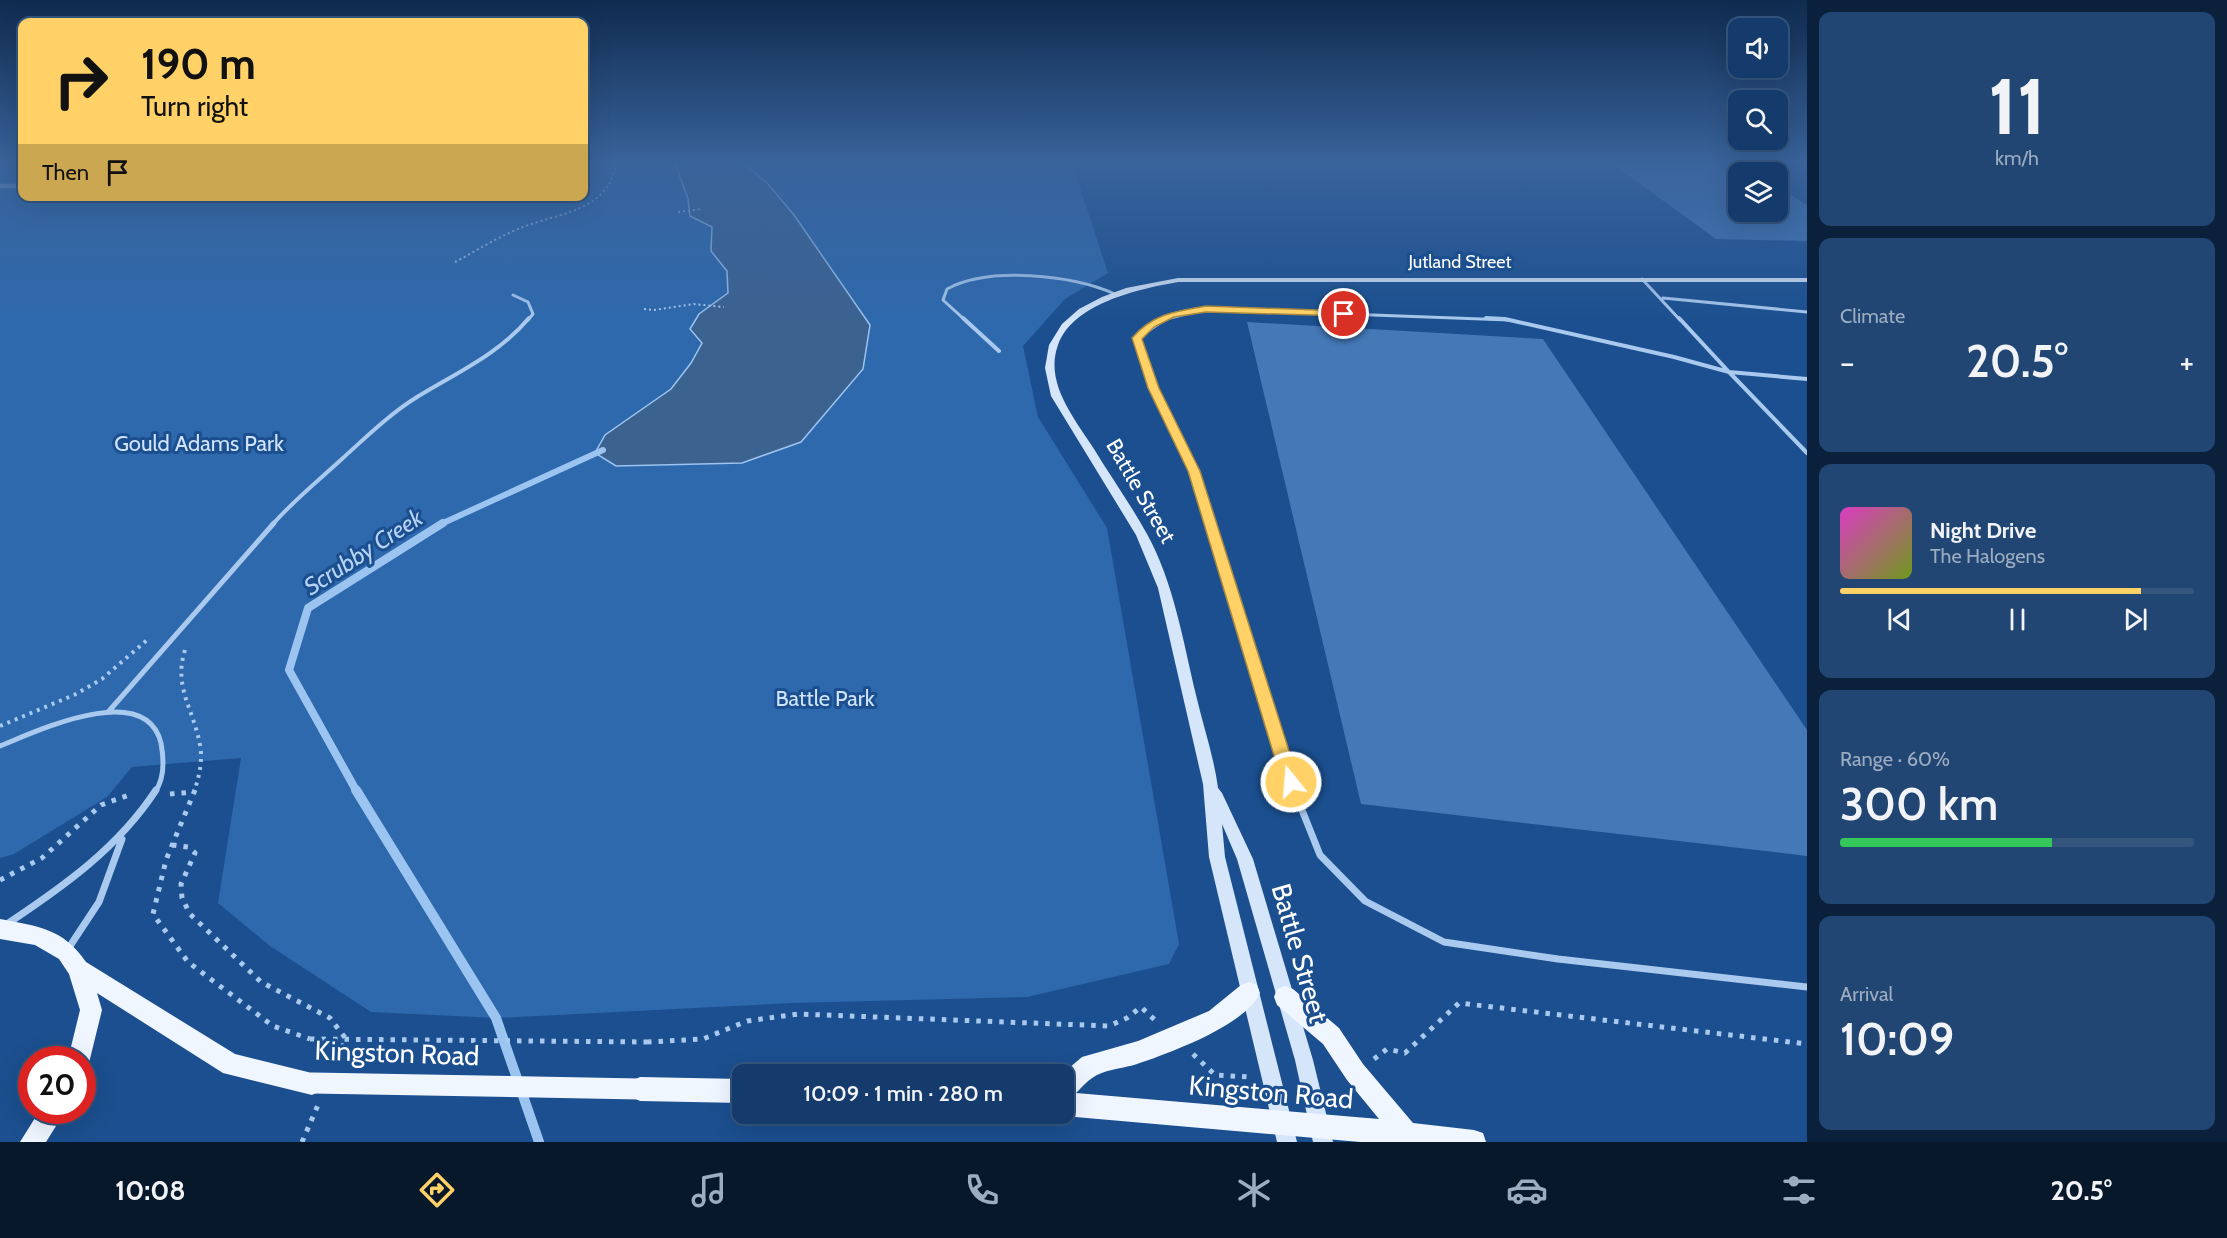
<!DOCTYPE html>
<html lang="en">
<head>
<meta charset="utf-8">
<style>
  :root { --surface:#143b6b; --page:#214673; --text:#f1f3f6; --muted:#9dadc1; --line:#33557e; --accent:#ffd166 }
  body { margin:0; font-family:Cabin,sans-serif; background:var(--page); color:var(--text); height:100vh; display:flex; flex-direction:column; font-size:22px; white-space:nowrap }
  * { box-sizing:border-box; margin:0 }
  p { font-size:20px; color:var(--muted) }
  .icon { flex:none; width:33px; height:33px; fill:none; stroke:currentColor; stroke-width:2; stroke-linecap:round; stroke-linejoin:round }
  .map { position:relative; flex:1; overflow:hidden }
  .sheet { display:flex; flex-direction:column; gap:12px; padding:12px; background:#0b203b; width:420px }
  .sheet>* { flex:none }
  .hud { position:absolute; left:18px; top:18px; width:570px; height:183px; border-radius:12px; box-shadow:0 6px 24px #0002,0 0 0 2px var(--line); background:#ffd166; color:#111; overflow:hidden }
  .tools { position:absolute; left:1728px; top:18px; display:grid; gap:12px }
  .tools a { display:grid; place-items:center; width:60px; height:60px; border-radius:12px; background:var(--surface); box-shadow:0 6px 24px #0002,0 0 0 2px var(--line); font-size:30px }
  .speed { position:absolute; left:18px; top:1046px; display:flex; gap:12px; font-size:30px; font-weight:700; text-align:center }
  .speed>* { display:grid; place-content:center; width:78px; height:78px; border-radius:50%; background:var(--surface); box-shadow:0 6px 24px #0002,0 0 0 2px var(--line); line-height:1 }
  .speed .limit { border:9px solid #d22; background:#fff; color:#111 }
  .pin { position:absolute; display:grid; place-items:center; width:51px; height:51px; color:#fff; margin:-26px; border:3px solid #fff; border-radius:50%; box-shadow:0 2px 6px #0007 }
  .me { position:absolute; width:66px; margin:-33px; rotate:343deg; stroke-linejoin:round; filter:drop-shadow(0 0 4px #0008) }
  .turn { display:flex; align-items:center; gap:21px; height:126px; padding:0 24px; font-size:27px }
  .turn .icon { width:78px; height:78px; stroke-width:2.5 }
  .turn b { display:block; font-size:42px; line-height:51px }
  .then { display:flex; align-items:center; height:57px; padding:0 24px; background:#0003; gap:12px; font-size:22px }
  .big { font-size:45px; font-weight:600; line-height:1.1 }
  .sheet .card { flex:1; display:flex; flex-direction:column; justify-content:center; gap:9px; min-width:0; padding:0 21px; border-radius:12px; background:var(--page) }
  .sheet .dial { align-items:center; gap:0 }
  .dial b { font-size:78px; line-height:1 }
  .song { display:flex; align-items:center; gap:18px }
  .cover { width:72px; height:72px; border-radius:9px; background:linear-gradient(135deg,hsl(310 70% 55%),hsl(80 70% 35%)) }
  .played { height:6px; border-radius:3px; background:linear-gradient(90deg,var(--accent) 85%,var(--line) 85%) }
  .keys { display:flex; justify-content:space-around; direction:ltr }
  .heat { display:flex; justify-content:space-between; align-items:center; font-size:33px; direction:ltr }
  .charge { height:9px; border-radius:4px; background:linear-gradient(90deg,#34c759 60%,var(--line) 0) }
  .trip { position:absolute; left:732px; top:1064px; width:342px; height:60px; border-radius:12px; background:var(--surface); box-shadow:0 6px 24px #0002,0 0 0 2px var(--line); font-weight:600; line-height:60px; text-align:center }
  .tab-bar { display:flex; height:96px; justify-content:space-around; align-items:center; background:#08182b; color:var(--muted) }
  .tab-bar .icon { width:42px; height:42px }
  .tab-bar .current { color:var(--accent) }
  .tab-bar b { font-size:27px; color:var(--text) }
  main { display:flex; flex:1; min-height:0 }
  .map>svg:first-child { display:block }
  .green { fill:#2e69ad }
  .water { fill:#3c6290; stroke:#9cc4f0; stroke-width:1.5 }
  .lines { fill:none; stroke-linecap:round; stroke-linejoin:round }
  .stream-far3 { stroke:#9cc4f0; stroke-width:4.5 }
  .stream-far2 { stroke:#9cc4f0; stroke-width:6 }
  .stream-far1 { stroke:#9cc4f0; stroke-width:8 }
  .stream { stroke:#9cc4f0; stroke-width:10 }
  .building { fill:#4478b7 }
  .path-far2 { stroke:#a9c9ee; stroke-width:2; stroke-dasharray:2 3; stroke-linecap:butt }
  .path-far1 { stroke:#a9c9ee; stroke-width:4; stroke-dasharray:3 5; stroke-linecap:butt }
  .path { stroke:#a9c9ee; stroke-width:5; stroke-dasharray:4.5 7; stroke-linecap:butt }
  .lane-far3 { stroke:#a9c9ee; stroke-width:3 }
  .lane-far2 { stroke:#a9c9ee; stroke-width:4 }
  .lane-far1 { stroke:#a9c9ee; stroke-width:5 }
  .lane { stroke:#a9c9ee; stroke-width:7 }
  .secondary { fill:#d6e6fa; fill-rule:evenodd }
  .primary { fill:#f0f6ff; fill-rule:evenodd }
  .path-bridge { stroke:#a9c9ee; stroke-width:5; stroke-dasharray:4.5 7; stroke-linecap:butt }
  .primary-bridge { stroke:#f0f6ff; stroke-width:21 }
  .route { fill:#ffd166; stroke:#a68842; stroke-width:1.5 }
  .labels { text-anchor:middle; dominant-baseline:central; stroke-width:6; stroke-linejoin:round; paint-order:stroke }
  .far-street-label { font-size:18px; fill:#fff; stroke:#1b4f8f }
  .park-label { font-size:22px; fill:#cfe3fa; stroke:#1b4f8f }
  .street-label { font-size:22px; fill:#fff; stroke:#1b4f8f }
  .water-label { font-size:24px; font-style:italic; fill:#b5d3f5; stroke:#1b4f8f }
  .near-street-label { font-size:27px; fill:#fff; stroke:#1b4f8f }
</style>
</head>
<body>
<main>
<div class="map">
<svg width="1807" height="1142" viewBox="0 0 1807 1142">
  <rect width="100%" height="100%" fill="#1b4f8f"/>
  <path class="green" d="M0,163H22V196H584V163H1072L1108,273L1065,299L1023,346L1038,417L1107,528L1179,944L1169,964L1027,997L792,1003L496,1018L371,1012L270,946L218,903L241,758L132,767L107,797L14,854L0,858Z"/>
  <path class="water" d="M675,163H743L768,184L794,215L870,325L863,369L801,442L742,463L616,466L595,453L605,435L671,389L691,363L702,343L690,329L699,314L728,293L727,271L711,251L712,227L690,216L688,199Z"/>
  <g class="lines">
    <path class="stream-far3" d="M0,186H22"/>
    <path class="stream-far2" d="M441,524L603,450"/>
    <path class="stream-far1" d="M357,792L289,670L308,608L443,523"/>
    <path class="stream" d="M356,790L496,1018L539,1142"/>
  </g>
  <path class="building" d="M1611,163H1738L1753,172H1738V212H1778V187L1807,205V241L1716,239Z
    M1247,322L1543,339L1807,730V856L1361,804Z"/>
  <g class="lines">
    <path class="path-far2" d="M678,212L702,209
      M455,262C476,251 496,238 518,229C555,213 609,213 616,163
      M644,309L654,310L694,304L724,307"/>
    <path class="path-far1" d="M185,650C173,687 194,710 200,745C203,761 199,777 194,792
      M0,726L74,695L102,679L147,640H151"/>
    <path class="path" d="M195,790L166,860L153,914L188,962L273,1026L310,1039
      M170,794L194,792
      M172,845L188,847L195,853L181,884L182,898L190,914L261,982L330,1018L346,1039L337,1060
      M0,880L42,858L101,805L132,794
      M647,1042L703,1039L747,1021L798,1014L1109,1026L1127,1018L1141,1007L1156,1021
      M1193,1054L1215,1075L1249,1077
      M1374,1059L1387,1049L1405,1053L1459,1003L1807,1044
      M302,1142L318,1105"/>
    <path class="lane-far3" d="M1642,279L1680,320
      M513,295L528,302L533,314L528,320
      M1663,298L1807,312
      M965,320L943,300L947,289C989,266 1072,275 1115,294
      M1162,320L1206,309L1509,320"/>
    <path class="lane-far2" d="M963,318L999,351
      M1166,318L1137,338L1154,388L1194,471L1211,524
      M1486,318L1505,319L1674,357L1729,372L1807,453
      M1679,318L1729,372L1807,379
      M273,524C294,500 319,480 343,458C366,437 391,413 417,397C456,373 499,354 529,318"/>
    <path class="lane-far1" d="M1210,523L1295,792
      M109,711L274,523
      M0,746C35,732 145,679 161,743C164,759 165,778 155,792"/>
    <path class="lane" d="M1294,790L1320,855L1365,901L1444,942L1558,959L1807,987
      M7,924C64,886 118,848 156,790
      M68,949L99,902L122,839"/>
    <path class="secondary" d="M1178,278H1807V282H1178C1139,289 1073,303 1058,345C1044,383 1075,419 1094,449C1111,477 1131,505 1147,534C1174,583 1183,641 1196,695C1203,725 1214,757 1218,788L1222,793L1253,859L1313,1060L1333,1142H1313L1295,1060L1237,859L1222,824L1225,857L1297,1142H1277L1209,857L1203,784L1158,588L1136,535L1051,396L1045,368L1049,345L1062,324L1079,309L1102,297L1126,288Z"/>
    <path class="primary" d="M0,919C37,926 63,928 86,962L235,1054L320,1075L324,1083L320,1091L312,1095L223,1073L97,993L102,1010L88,1067L82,1069V1059H68L80,1010L69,974L59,959L35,945L0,939Z
      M1249,982L1257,985L1260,993C1246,1025 1170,1053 1137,1064C1125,1068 1109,1069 1097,1075C1089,1079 1082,1087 1076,1093L1379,1119L1347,1080L1323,1044L1277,1005L1274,997L1277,989L1285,986L1293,989L1339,1028L1363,1064L1413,1123L1474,1130L1483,1133L1486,1142H1360L1064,1116L1057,1113H1064L1062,1074L1082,1057L1138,1041L1209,1011L1241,985Z
      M640,1077L742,1079V1103L640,1101L632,1097L628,1089L632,1081Z
      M40,1110H66L46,1142H20Z"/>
    <path class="path-bridge" d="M310,1039L647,1042"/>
    <path class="primary-bridge" d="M312,1083L640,1089"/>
  </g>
  <linearGradient id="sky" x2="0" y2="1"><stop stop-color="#0f2b4f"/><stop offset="0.5" stop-color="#39639b"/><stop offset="1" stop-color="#39639b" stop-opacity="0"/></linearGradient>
  <rect width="1807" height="323" fill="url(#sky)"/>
  <path class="route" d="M1206,306L1344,311L1349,314L1344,316L1206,312L1174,317L1154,327L1142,339L1159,388L1200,471L1299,782L1297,787L1291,789L1285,787L1282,782L1188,471L1148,388L1132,338C1152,314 1176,311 1206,306Z"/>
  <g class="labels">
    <g class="far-street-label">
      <text x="1460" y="262">Jutland Street</text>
    </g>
    <g class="park-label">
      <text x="199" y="443">Gould Adams Park</text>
      <text x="825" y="698">Battle Park</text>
    </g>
    <g class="street-label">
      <text transform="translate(1141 491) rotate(60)">Battle Street</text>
    </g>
    <g class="water-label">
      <text transform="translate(363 552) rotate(-33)">Scrubby Creek</text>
    </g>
    <g class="near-street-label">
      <text transform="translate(1300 953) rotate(74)">Battle Street</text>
      <text transform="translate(397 1053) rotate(2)">Kingston Road</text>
      <text transform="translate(1271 1092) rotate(5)">Kingston Road</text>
    </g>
  </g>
</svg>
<div class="tools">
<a><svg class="icon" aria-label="sound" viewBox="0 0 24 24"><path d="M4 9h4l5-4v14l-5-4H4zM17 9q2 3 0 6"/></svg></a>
<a><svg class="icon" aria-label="search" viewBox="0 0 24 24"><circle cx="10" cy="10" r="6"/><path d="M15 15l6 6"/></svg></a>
<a><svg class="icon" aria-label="layers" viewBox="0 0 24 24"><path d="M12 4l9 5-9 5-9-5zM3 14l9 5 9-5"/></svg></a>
</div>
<div class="speed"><div class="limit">20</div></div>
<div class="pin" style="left:1344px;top:314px;background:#d93025"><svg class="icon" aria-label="arrive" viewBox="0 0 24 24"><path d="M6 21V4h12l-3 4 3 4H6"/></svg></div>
<svg class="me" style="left:1291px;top:782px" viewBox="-20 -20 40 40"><circle r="17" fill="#ffd166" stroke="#fff" stroke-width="3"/><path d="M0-11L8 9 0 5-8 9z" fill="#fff"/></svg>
<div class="trip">10:09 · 1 min · 280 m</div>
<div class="hud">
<div class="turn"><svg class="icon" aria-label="right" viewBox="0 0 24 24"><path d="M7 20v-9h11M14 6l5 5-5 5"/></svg><div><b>190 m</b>Turn right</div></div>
<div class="then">Then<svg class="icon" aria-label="arrive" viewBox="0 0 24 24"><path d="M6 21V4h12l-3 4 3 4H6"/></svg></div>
</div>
</div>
<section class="sheet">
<div class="card dial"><b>11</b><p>km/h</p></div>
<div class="card"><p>Climate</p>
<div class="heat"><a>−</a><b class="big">20.5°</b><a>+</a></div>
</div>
<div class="card">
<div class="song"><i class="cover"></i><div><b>Night Drive</b><p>The Halogens</p></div></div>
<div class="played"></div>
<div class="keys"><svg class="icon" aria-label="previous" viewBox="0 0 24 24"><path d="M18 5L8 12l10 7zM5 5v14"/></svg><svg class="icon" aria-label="pause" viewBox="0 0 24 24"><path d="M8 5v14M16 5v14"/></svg><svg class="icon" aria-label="next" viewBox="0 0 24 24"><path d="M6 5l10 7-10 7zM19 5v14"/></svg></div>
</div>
<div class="card"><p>Range · 60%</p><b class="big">300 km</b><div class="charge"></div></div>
<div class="card"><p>Arrival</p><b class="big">10:09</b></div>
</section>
</main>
<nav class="tab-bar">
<b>10:08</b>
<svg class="icon current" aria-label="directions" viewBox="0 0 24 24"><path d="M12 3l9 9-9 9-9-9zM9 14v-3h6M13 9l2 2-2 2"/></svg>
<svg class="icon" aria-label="music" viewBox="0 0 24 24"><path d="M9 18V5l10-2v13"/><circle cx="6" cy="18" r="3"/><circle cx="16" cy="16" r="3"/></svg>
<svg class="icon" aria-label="phone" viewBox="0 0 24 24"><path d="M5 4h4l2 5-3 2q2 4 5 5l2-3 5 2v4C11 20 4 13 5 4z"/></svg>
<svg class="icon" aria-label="climate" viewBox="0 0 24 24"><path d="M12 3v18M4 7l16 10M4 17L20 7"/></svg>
<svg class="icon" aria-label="car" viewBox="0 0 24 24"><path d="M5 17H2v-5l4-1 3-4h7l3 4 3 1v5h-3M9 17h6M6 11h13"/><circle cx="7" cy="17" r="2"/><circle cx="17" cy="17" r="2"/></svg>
<svg class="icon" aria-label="filters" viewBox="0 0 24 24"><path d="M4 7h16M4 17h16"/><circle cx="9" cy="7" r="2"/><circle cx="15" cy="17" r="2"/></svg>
<b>20.5°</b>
</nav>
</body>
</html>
